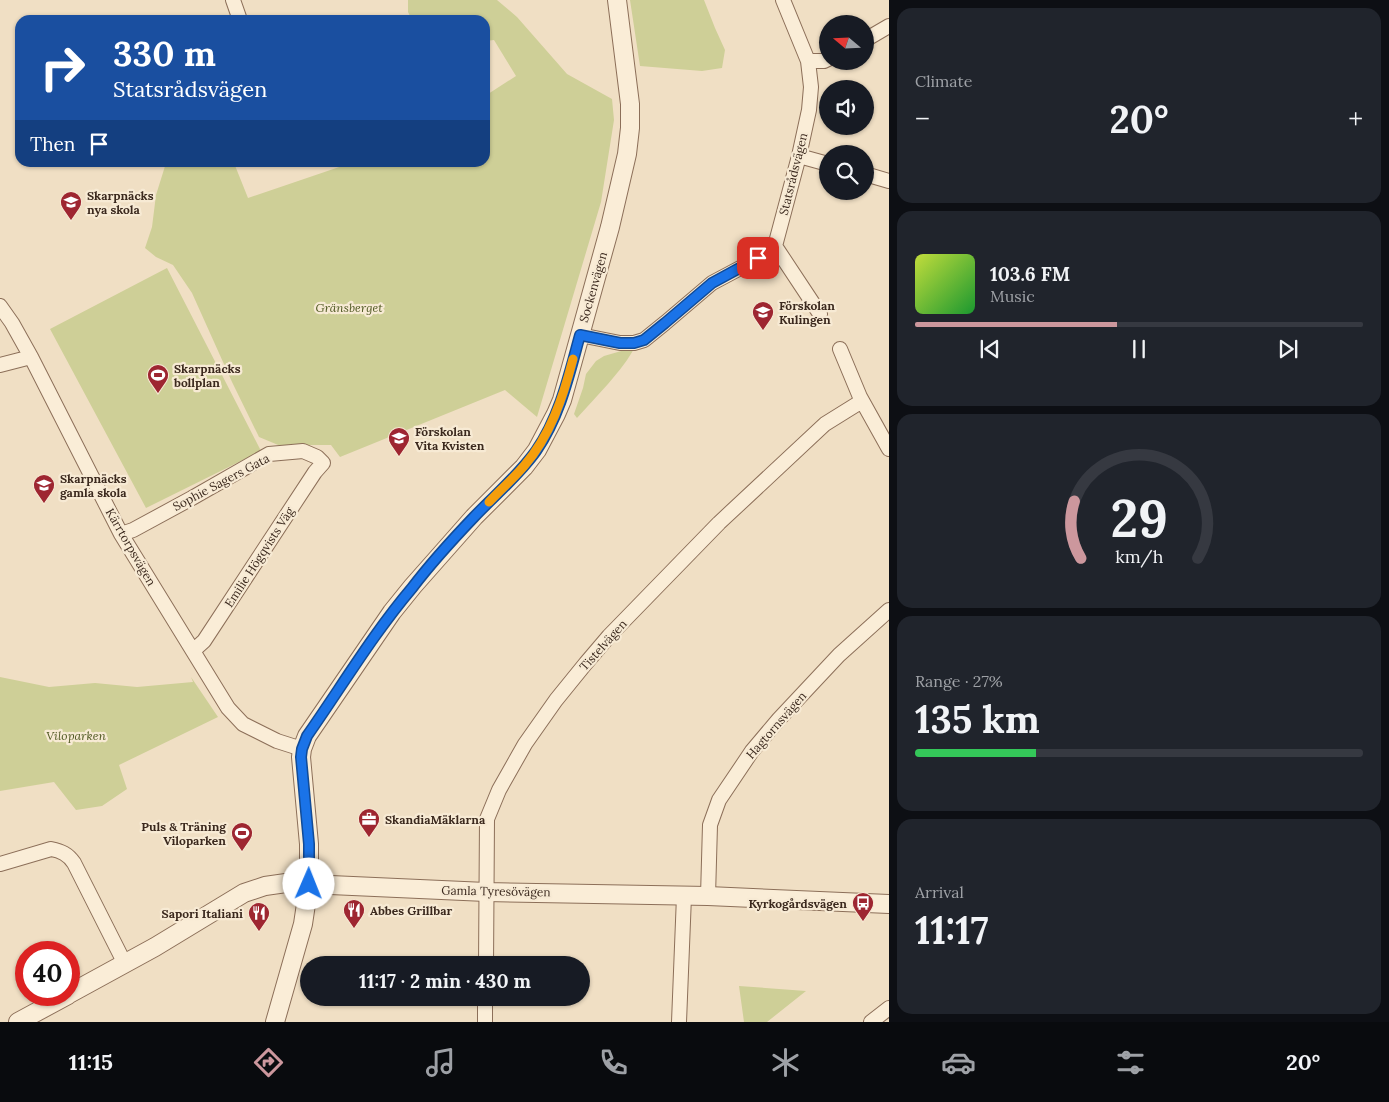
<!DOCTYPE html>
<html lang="en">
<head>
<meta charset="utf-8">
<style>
  :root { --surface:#171b24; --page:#20242c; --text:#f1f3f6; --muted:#9ea1a6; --line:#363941; --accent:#cc979d }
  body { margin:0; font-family:Lora,serif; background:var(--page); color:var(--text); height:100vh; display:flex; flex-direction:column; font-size:19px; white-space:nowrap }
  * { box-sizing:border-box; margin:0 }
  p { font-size:16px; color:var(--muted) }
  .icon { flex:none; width:28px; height:28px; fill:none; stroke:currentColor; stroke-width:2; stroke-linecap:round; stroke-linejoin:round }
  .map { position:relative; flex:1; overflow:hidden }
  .details { display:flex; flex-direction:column; gap:8px; padding:8px; background:#0d0f14; width:500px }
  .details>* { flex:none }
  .hud { position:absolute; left:15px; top:15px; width:475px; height:152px; border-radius:15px; box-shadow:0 1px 4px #0004; background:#1a4fa0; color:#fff; overflow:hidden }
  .needle { width:32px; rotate:289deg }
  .fabs { position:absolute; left:819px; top:15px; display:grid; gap:10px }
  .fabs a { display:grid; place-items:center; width:55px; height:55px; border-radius:50%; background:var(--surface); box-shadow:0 1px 4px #0004; font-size:25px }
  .speed { position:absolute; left:15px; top:941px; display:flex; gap:10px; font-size:25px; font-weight:700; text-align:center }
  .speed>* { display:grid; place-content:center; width:65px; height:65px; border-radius:50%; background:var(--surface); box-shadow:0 1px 4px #0004; line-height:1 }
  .speed .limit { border:8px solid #d22; background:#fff; color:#111 }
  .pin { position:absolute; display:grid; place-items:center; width:42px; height:42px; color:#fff; margin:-21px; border-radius:10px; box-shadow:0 2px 8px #0006 }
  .me { position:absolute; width:55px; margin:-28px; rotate:1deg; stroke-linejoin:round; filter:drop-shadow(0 0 4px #0008) }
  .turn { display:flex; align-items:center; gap:18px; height:105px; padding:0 15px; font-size:22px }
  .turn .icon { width:65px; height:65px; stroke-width:2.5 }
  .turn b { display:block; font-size:35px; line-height:42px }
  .then { display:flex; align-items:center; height:48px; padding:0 15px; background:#0003; gap:10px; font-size:19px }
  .big { font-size:38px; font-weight:700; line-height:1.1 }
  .details .tile { flex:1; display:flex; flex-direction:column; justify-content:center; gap:8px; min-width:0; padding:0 18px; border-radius:15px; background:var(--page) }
  .details .dial { align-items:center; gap:0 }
  .dial svg { height:130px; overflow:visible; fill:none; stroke:var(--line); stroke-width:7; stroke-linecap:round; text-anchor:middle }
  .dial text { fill:var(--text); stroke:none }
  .song { display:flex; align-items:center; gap:15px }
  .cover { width:60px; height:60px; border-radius:8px; background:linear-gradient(135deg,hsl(70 70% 55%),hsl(130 70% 35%)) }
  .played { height:5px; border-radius:2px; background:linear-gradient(90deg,var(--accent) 45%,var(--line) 45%) }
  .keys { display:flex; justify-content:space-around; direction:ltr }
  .heat { display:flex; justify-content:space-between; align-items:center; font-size:28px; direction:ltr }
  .charge { height:8px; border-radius:4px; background:linear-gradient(90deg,#34c759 27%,var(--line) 0) }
  .trip { position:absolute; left:300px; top:956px; width:290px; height:50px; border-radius:25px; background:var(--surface); box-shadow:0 1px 4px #0004; font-weight:700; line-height:50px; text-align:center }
  .tabs { display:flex; height:80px; justify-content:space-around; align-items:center; background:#090b0e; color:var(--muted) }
  .tabs .icon { width:35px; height:35px }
  .tabs .current { color:var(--accent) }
  .tabs b { font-size:22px; color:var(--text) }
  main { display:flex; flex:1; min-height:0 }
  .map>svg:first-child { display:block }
  .green { fill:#cecf97 }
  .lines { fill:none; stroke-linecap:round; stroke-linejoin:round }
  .minor-casing { stroke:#8c6f59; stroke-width:16 }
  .tertiary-casing { stroke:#8c6f59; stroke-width:20 }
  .minor { stroke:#faedd7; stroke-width:14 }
  .tertiary { stroke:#faedd7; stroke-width:18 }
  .route-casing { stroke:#114b97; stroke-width:12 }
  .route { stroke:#1a73e8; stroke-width:9 }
  .slow { stroke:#f59e0b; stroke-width:9 }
  .labels { text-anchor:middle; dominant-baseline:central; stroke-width:4.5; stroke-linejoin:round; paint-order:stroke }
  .street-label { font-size:12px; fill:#3b291e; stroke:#f7ead4 }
  .poi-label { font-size:12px; font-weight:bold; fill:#3b291e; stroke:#f7ead4; text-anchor:start }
  .park-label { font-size:12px; font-style:italic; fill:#505923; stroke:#f7ead4 }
</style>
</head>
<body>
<main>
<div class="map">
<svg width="889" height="1022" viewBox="0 0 889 1022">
  <rect width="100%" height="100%" fill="#f0dfc4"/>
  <path class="green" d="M408,0H497L517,17L567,74L612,99L614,120L601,202L537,417L505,390L340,457L331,445H311L283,447L259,437L232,382L192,293L173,265L156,257L145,248L152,227L156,195L166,163H234L248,198L351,163L485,162V96L516,76L494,40L485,41V20H412L408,12Z
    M630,0H704L715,28L725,50L722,68L702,71L640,66Z
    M167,268L261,451L146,508L50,329Z
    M635,347C623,370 595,398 577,418L574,414L583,388L586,374L596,361L604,356Z
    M0,677L49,687L95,683L137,687L193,682L191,677L218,717L119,765L127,789L102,806L76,810L54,782L0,791Z
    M739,986L806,991L767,1022H744Z"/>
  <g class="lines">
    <g class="minor-casing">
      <path id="minor" d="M233,0L240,20
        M865,40L889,26
        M808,61H824L828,59
        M799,156L828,164
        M865,174L889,181
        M775,246L820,314
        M0,306L12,323L31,357L121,534L228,708L243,724L277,741L302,749
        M580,335L620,343H634L644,340L665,323L712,283L759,258L775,246L799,156L809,110L811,87L808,61L783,0
        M840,349L860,397L889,449
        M0,365L31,357
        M121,534L133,530L192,498L269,454L303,451L317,457L323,463L315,472L204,641L194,650
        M0,864L51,849C61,851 68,854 74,863L125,964
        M708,896L710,825L719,800L752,751L779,719L839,655L889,610
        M486,965L487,819L499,790L525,744L556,700L586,663L609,636L719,523L825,424L862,401
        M485,1022V998
        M679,1022L684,896
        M871,1022L889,1008"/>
    </g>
    <g class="tertiary-casing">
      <path id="tertiary" d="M69,994L155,947L244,893L265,886L286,883L486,892L708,896L889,904
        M18,1022L68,995
        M275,1022L303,924L309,884V844L301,757L302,749L307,736L392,612L413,586L474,517L524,467L537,450L556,414L562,400L610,227L627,154L630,128V104L617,0"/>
    </g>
    <use href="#minor" class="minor"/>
    <use href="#tertiary" class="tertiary"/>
  </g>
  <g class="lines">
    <g class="route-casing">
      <path id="route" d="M309,884V844L301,757L302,749L307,736C342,686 373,634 412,588C431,563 453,539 474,517C495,495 519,475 536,451C560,416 569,375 580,335L620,343H634L644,340L665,323L712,283L758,258"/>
    </g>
    <use href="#route" class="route"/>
    <path class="slow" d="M489,502C500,490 513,479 524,466C550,436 563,398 573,359"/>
  </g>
  <defs>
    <g id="school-pin" transform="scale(1.125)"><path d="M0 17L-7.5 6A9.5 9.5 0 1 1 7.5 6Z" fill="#9e2631" stroke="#f7ead4"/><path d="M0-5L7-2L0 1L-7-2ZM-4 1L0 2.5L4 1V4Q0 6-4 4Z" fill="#fff"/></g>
    <g id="stadium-pin" transform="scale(1.125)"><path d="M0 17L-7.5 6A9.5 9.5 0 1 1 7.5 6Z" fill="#9e2631" stroke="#f7ead4"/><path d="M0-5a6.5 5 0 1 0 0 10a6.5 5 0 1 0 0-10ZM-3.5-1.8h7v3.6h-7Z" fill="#fff"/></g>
    <g id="office-pin" transform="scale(1.125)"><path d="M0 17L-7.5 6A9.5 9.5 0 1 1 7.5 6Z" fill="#9e2631" stroke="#f7ead4"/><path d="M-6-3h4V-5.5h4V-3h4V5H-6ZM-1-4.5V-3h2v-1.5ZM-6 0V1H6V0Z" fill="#fff"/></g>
    <g id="bus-pin" transform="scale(1.125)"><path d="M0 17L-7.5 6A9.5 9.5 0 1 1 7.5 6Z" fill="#9e2631" stroke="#f7ead4"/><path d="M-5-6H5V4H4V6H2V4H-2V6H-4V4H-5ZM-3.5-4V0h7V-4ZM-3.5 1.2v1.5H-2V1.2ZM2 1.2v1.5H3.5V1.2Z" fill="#fff"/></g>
    <g id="restaurant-pin" transform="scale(1.125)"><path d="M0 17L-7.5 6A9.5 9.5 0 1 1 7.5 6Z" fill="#9e2631" stroke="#f7ead4"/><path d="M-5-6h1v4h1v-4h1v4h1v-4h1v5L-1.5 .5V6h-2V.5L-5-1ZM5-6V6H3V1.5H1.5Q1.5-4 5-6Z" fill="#fff"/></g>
  </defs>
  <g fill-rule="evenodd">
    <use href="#school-pin" x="71" y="202"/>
    <use href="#school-pin" x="763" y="312"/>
    <use href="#stadium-pin" x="158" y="375"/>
    <use href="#school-pin" x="399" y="438"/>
    <use href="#school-pin" x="44" y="485"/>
    <use href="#office-pin" x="369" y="819"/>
    <use href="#stadium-pin" x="242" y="833"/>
    <use href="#bus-pin" x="863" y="903"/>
    <use href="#restaurant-pin" x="354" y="910"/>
    <use href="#restaurant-pin" x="259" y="913"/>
  </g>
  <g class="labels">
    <g class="street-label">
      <text transform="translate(793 174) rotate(-76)">Statsrådsvägen</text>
      <text transform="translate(593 287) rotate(-74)">Sockenvägen</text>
      <text transform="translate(221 482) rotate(-28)">Sophie Sagers Gata</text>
      <text transform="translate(131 547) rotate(60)">Kärrtorpsvägen</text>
      <text transform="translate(259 557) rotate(-57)">Emilie Högqvists Väg</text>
      <text transform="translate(603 645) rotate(-48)">Tistelvägen</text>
      <text transform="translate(776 725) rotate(-49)">Hagtornsvägen</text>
      <text transform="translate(496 891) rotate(1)">Gamla Tyresövägen</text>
    </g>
    <g class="poi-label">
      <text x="87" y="195">Skarpnäcks<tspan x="87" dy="14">nya skola</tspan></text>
      <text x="779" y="305">Förskolan<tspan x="779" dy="14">Kulingen</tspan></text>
      <text x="174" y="368">Skarpnäcks<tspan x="174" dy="14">bollplan</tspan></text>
      <text x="415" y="431">Förskolan<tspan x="415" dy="14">Vita Kvisten</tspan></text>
      <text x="60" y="478">Skarpnäcks<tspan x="60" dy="14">gamla skola</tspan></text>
      <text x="385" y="819">SkandiaMäklarna</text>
      <text x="226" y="826" text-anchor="end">Puls &amp; Träning<tspan x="226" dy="14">Viloparken</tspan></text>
      <text x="847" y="903" text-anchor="end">Kyrkogårdsvägen</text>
      <text x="370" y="910">Abbes Grillbar</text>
      <text x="243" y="913" text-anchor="end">Sapori Italiani</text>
    </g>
    <g class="park-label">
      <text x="349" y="307">Gränsberget</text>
      <text x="76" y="735">Viloparken</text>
    </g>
  </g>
</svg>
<div class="fabs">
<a><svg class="needle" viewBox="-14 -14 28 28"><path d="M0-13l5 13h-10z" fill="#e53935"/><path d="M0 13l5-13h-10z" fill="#9ea1a6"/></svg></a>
<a><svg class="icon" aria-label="sound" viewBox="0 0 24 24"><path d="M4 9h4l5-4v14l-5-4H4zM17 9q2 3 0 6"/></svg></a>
<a><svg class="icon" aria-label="search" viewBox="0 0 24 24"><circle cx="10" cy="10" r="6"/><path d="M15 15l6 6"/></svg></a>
</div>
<div class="speed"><div class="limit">40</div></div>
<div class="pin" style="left:758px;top:258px;background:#d93025"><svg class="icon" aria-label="arrive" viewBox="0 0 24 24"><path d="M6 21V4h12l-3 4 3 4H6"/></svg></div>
<svg class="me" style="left:309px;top:884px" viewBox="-20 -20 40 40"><circle r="19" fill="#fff"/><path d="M0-13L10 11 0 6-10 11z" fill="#1a73e8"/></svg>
<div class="trip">11:17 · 2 min · 430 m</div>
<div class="hud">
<div class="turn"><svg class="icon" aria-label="right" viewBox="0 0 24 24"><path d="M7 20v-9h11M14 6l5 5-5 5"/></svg><div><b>330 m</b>Statsrådsvägen</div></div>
<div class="then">Then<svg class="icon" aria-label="arrive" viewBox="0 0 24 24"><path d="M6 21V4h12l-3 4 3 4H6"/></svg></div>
</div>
</div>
<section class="details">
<div class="tile"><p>Climate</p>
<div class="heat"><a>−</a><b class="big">20°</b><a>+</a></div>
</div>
<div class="tile">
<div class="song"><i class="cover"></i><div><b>103.6 FM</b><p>Music</p></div></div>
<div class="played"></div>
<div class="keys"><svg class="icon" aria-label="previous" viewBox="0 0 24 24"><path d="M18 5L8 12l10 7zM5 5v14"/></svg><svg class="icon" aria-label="pause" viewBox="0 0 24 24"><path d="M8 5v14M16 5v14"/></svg><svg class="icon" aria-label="next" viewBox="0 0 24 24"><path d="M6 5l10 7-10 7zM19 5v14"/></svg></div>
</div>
<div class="tile dial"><svg viewBox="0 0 100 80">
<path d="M14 69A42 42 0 1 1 86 69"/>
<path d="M14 69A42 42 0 0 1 10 34" stroke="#cc979d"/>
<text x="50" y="56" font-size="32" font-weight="700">29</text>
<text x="50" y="72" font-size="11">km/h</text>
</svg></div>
<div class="tile"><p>Range · 27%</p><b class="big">135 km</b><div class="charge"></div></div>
<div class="tile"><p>Arrival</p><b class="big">11:17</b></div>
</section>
</main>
<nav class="tabs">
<b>11:15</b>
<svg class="icon current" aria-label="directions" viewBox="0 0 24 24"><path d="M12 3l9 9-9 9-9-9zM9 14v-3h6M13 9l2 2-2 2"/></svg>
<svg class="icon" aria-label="music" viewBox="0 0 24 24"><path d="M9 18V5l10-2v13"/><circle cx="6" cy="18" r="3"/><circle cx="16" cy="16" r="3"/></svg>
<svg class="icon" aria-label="phone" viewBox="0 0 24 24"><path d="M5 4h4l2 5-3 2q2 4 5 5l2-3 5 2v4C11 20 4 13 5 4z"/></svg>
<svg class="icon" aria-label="climate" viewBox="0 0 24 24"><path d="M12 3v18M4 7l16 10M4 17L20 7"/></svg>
<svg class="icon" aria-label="car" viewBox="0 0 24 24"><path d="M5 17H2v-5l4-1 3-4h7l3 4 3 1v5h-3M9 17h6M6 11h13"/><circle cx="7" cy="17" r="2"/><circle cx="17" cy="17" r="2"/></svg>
<svg class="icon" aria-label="filters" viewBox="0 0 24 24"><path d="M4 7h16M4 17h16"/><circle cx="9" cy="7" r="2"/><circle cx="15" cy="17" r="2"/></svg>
<b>20°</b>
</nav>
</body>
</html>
